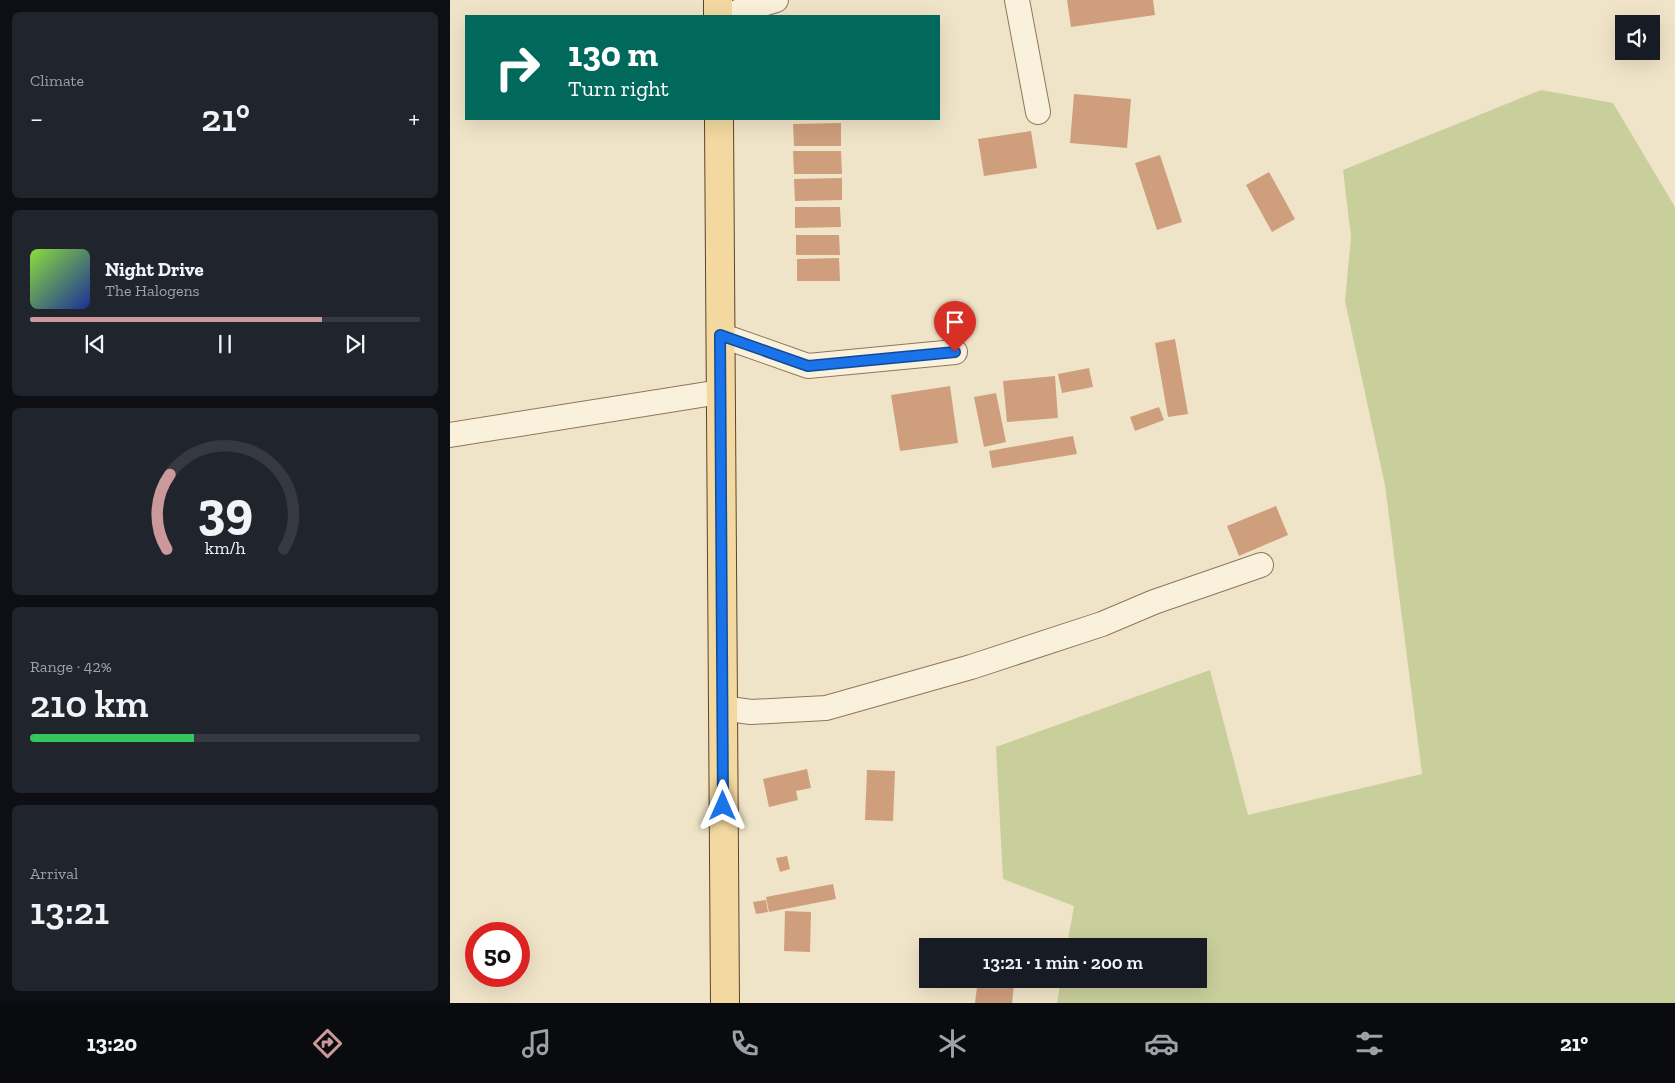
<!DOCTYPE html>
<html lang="en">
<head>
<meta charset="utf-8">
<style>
  :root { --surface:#171b24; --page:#20242c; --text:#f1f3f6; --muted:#9ea1a6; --line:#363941; --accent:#cc999b }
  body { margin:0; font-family:"Zilla Slab",serif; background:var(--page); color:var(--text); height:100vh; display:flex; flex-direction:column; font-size:19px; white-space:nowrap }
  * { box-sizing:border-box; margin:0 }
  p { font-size:16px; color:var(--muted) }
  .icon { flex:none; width:28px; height:28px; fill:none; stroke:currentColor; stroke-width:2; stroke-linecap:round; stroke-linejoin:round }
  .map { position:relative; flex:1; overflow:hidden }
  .panel { display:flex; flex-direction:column; gap:12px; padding:12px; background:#0d0f14; width:450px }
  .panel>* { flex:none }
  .guide { position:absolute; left:15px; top:15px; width:475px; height:105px; border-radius:0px; box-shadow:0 5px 20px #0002; background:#00695c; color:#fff; overflow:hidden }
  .fabs { position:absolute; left:1165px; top:15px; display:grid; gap:10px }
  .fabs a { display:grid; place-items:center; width:45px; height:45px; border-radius:0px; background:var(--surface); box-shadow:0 5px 20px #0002; font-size:25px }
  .speed { position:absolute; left:15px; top:922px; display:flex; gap:10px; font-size:25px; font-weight:700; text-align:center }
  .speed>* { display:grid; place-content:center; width:65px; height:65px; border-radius:50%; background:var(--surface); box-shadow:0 5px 20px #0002; line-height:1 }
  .speed .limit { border:8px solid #d22; background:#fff; color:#111 }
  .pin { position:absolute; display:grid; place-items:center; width:42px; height:42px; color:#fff; margin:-51px -21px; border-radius:50% 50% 50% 0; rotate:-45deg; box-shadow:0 0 5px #0007 }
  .pin .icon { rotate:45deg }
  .me { position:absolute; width:55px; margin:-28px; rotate:0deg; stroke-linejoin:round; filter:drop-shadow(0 0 4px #0008) }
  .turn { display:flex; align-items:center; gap:18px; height:105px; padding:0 20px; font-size:22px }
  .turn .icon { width:65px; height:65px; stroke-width:2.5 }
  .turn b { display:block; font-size:35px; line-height:42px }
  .big { font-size:38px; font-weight:600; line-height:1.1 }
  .panel .card { flex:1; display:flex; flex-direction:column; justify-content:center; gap:8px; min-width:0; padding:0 18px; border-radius:8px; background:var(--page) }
  .panel .dial { align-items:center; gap:0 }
  .dial svg { height:130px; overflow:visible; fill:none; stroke:var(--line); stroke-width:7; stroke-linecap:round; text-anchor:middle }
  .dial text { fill:var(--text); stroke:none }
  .song { display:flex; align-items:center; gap:15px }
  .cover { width:60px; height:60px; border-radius:8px; background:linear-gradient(135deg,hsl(90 70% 55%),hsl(230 70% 35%)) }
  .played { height:5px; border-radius:2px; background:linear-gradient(90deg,var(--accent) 75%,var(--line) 75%) }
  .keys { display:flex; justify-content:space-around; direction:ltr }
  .heat { display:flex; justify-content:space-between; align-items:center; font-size:28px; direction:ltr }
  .charge { height:8px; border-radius:4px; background:linear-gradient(90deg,#34c759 42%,var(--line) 0) }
  .trip { position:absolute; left:469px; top:938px; width:288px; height:50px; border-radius:0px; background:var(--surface); box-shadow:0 5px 20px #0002; font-weight:600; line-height:50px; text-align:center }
  .tab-bar { display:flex; height:80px; justify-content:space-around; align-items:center; background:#090b0e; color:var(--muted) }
  .tab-bar .icon { width:35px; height:35px }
  .tab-bar .current { color:var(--accent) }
  .tab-bar b { font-size:22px; color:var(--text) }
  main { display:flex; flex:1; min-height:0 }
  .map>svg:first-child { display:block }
  .green { fill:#c9cf9b }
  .building { fill:#cf9f7d }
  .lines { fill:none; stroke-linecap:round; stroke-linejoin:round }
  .minor-casing { stroke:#8d765c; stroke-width:26 }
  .major-casing { stroke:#5b4430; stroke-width:30 }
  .minor { stroke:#faf1dc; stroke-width:24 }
  .major { stroke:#f3d9a0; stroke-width:28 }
  .route-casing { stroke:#114b97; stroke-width:12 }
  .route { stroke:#1a73e8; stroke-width:9 }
</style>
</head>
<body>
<main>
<section class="panel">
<div class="card"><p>Climate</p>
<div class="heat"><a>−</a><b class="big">21°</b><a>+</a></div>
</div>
<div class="card">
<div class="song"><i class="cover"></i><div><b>Night Drive</b><p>The Halogens</p></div></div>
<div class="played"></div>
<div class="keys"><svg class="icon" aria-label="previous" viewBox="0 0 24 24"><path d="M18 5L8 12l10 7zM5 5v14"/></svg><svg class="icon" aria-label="pause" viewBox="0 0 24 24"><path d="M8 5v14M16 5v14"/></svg><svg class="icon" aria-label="next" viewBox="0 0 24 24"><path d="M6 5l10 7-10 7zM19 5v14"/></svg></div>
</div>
<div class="card dial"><svg viewBox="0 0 100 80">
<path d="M14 69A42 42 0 1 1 86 69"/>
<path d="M14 69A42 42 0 0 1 16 23" stroke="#cc999b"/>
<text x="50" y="56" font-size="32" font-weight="700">39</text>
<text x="50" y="72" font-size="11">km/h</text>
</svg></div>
<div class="card"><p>Range · 42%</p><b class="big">210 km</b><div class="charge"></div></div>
<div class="card"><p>Arrival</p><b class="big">13:21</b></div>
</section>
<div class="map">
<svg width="1225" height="1003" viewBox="0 0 1225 1003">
  <rect width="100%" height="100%" fill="#f0e4c8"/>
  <path class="green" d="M1091,90L1163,103L1225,207V1003H607L611,979H748V946H617L624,906L553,879L546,747L760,670L798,815L972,774L935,485L895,301L901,237L893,170Z"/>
  <path class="building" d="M617,0H703L705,15L621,27Z
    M624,94L681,99L677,148L620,143Z
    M391,123V146H344L343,124Z
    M581,131L587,168L534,176L528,139Z
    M343,151H391L392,174H344Z
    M710,155L732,222L707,230L685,163Z
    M819,172L845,219L822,232L796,185Z
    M392,178V200L345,201L344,179Z
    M345,207H390L391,227L345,228Z
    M346,235H389L390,255H346Z
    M389,258L390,281H347V259Z
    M725,339L738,414L718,417L705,343Z
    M639,368L643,387L612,393L608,374Z
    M605,376L608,418L557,422L553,381Z
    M500,386L508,443L450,451L441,395Z
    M546,393L556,442L534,447L524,397Z
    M709,407L714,420L685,431L680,417Z
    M623,436L627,454L542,468L539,451Z
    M826,506L838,535L789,556L777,526Z
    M357,769L361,788L346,791L348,800L319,807L313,779Z
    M417,770L445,771L443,821L415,820Z
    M337,856L340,869L330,872L326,858Z
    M383,884L386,899L319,912L316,897Z
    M316,900L318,912L306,914L303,902Z
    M335,911L361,912L360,952L334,951Z
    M525,979H543V982L564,985L562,1003H525L527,987L524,986Z"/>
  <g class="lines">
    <g class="minor-casing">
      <path id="minor" d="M567,0L588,112
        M274,16L326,0
        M270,335L358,366L505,352
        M0,435L270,392
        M272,708L301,712L376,708L521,667L652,624L704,602L811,565"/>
    </g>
    <g class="major-casing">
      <path id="major" d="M268,0V16
        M269,119L275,1003"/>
    </g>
    <use href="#minor" class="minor"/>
    <use href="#major" class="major"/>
  </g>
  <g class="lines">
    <g class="route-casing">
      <path id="route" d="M273,806L270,335L358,366L505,352"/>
    </g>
    <use href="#route" class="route"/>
  </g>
</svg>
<div class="fabs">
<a><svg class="icon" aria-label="sound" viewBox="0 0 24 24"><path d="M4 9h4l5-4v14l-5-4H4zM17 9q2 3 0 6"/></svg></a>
</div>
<div class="speed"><div class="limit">50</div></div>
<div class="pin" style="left:505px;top:352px;background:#d93025"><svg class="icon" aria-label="arrive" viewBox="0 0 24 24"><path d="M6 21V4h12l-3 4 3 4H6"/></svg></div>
<svg class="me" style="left:273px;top:806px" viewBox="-20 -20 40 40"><path d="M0-17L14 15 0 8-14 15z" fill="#1a73e8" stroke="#fff" stroke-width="4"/></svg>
<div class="trip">13:21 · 1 min · 200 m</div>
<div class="guide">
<div class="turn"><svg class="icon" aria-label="right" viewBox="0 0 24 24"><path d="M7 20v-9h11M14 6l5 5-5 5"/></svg><div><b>130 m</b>Turn right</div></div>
</div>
</div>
</main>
<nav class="tab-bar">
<b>13:20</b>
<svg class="icon current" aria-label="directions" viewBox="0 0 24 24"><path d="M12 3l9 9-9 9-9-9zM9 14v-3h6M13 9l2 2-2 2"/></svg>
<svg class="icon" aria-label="music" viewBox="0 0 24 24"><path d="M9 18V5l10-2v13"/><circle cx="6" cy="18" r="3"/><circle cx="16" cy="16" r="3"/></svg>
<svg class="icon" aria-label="phone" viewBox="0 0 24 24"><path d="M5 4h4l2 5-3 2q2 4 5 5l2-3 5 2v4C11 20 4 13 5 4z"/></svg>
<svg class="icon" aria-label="climate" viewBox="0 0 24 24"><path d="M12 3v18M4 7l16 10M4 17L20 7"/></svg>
<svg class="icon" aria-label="car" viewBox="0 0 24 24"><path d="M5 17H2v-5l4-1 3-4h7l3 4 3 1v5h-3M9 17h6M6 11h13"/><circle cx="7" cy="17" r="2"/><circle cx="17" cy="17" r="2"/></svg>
<svg class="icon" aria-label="filters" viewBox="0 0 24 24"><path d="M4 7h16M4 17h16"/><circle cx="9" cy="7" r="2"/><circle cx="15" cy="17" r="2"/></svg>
<b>21°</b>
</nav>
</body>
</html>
